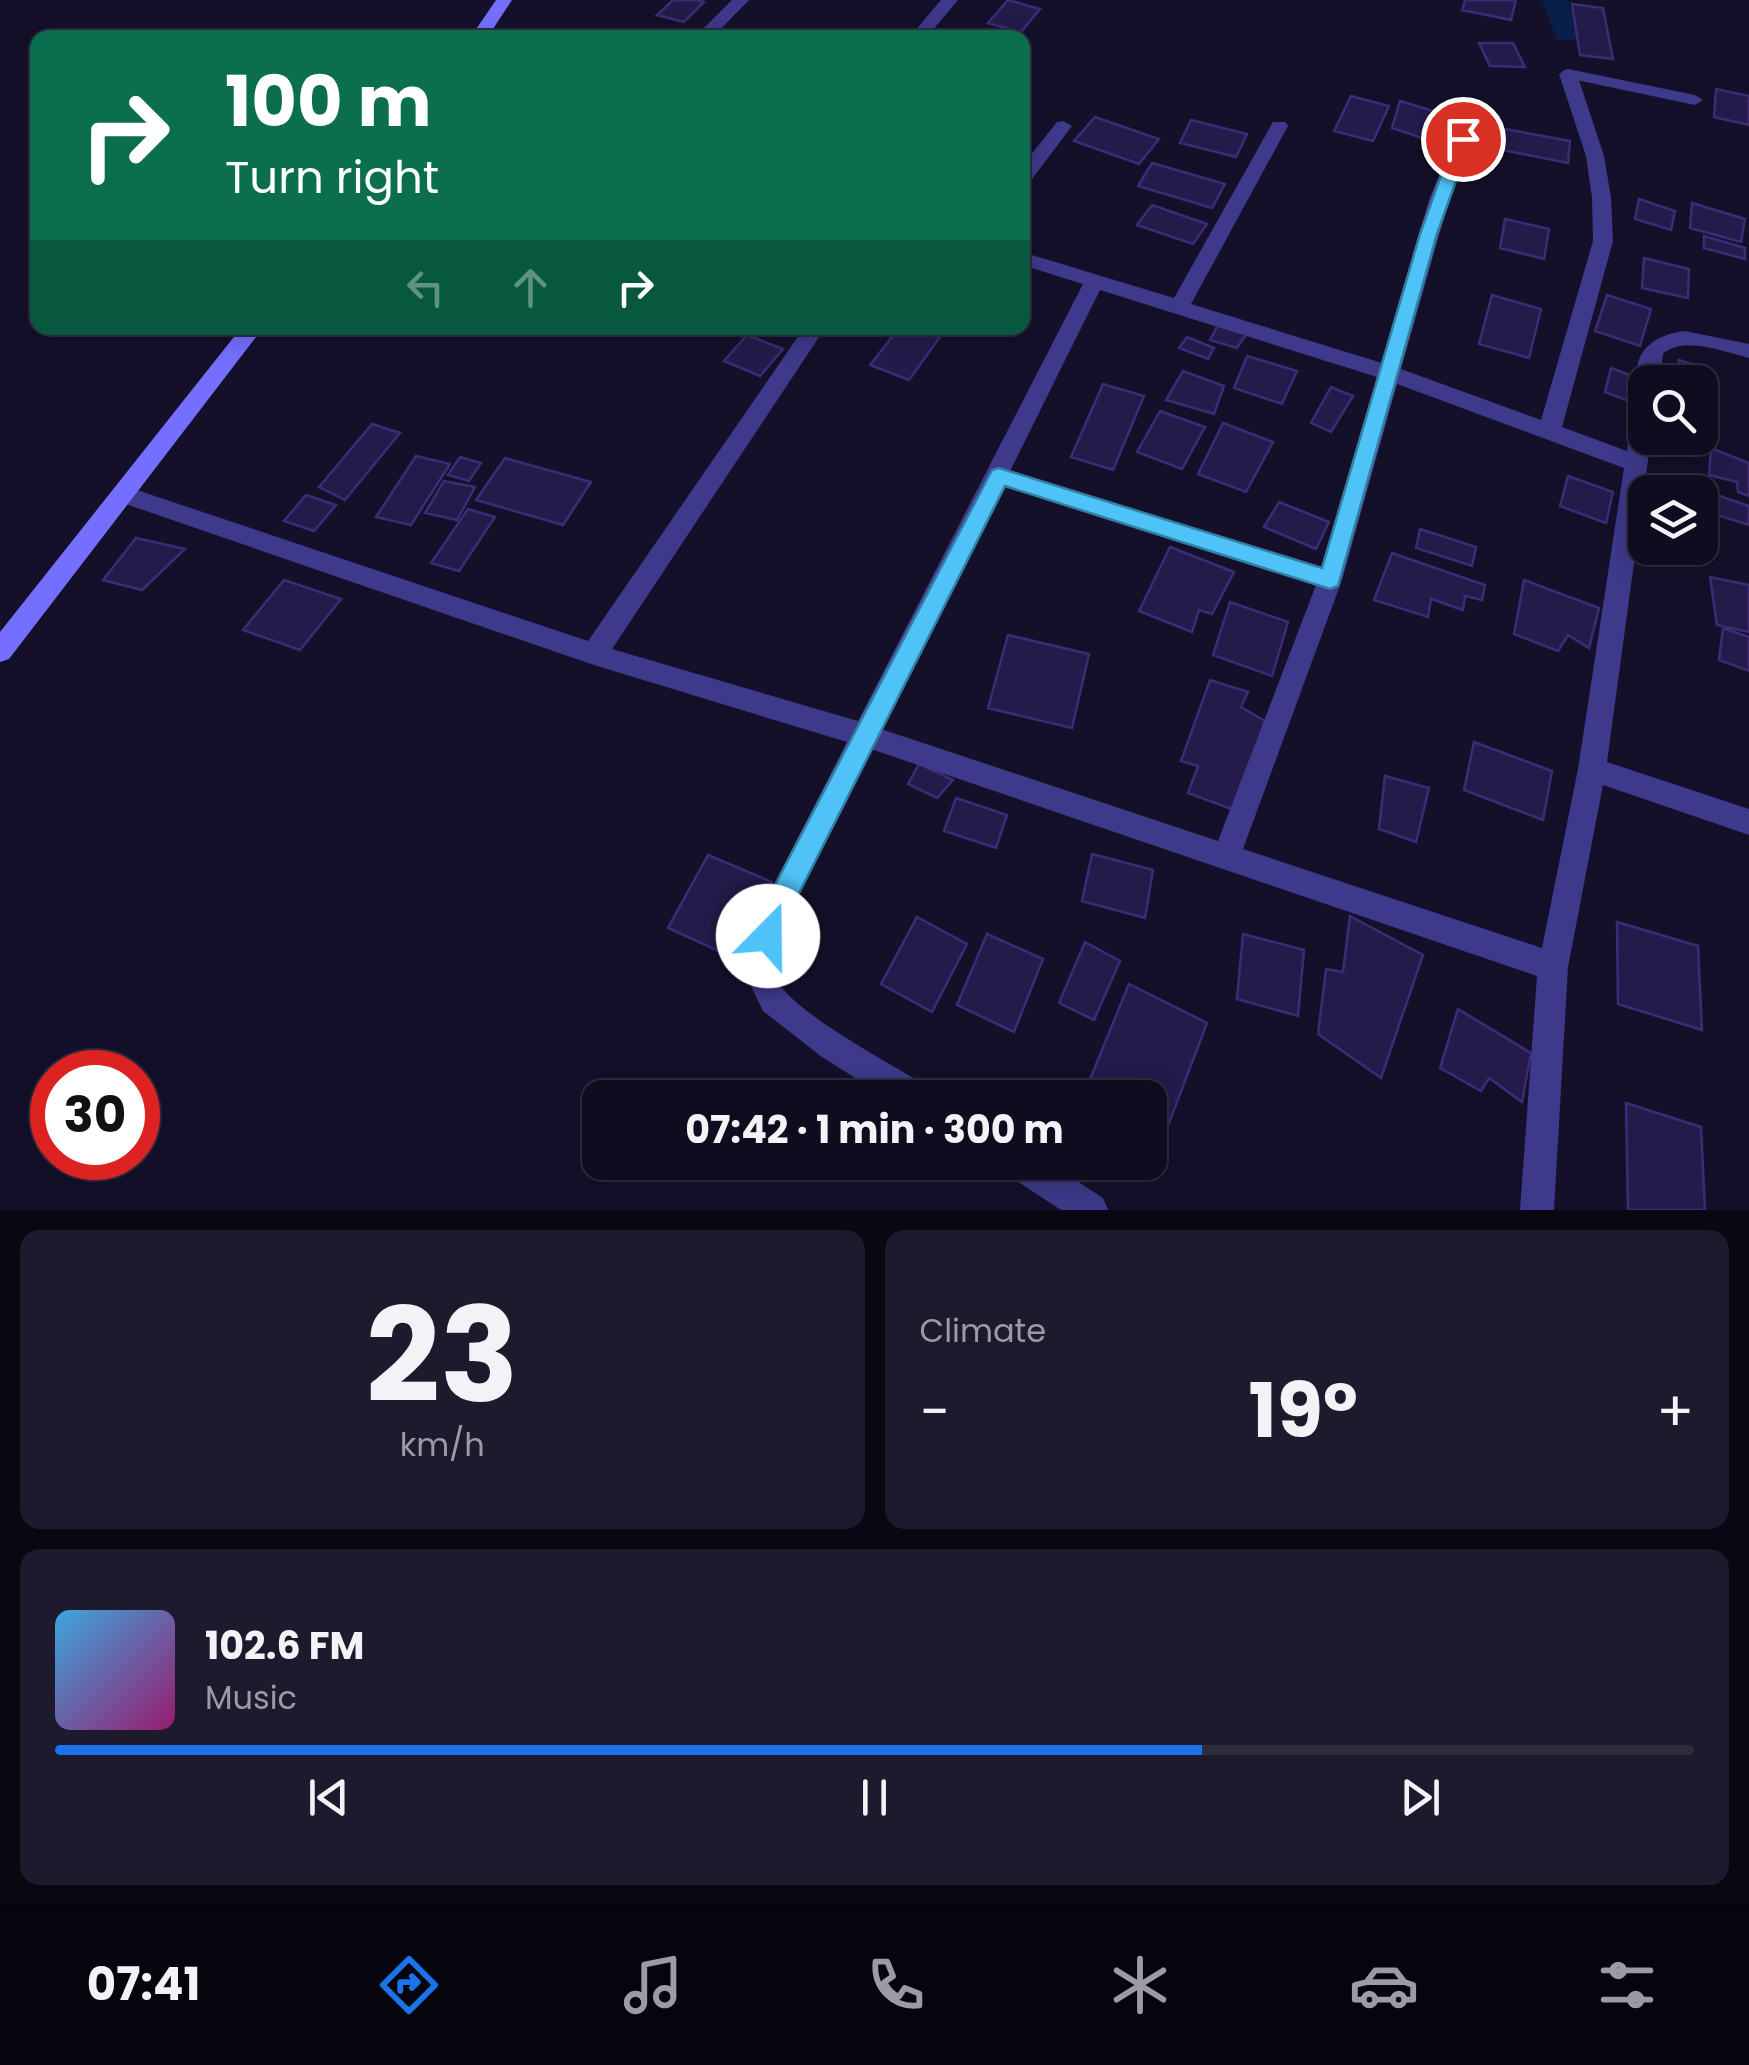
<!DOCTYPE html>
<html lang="en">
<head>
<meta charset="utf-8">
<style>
  :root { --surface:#0f0c20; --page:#1d1a2d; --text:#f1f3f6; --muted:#9b9ba5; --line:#2f2c3e; --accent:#1a73e8 }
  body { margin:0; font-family:Poppins,sans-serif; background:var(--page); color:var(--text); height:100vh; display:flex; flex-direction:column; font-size:38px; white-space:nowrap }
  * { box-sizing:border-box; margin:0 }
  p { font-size:32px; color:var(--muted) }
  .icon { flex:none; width:55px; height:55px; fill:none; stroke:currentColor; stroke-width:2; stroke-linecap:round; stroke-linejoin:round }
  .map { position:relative; height:1210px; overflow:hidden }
  .side { display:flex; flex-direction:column; gap:20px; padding:20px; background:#080712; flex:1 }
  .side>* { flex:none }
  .hud { position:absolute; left:30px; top:30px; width:1000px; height:305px; border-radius:20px; box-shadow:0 5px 25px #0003,0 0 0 2px var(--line); background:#0b6e4f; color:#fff; overflow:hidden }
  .buttons { position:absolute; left:1628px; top:365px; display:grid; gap:20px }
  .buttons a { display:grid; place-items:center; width:90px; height:90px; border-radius:20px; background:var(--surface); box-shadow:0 5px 25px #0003,0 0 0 2px var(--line); font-size:50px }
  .speed { position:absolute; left:30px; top:1050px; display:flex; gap:20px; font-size:50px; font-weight:700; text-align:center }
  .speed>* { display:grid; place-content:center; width:130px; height:130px; border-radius:50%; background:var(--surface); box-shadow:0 5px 25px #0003,0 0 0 2px var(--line); line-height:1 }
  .speed .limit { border:15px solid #d22; background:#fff; color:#111 }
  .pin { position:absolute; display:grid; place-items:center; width:85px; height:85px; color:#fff; margin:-42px; border:5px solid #fff; border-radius:50%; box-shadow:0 2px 10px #0007 }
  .me { position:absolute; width:110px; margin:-55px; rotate:22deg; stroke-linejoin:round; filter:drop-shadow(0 0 8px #0008) }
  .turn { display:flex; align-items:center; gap:35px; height:210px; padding:0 30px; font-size:45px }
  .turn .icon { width:130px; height:130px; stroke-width:2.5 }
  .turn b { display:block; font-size:70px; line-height:85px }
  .lanes { display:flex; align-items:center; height:95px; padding:0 30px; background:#0003; justify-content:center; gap:50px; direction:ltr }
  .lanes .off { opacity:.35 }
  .big { font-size:75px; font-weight:700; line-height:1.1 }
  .side .widget { flex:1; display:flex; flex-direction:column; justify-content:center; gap:15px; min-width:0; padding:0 35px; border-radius:20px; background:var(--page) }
  .side .dial { align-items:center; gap:0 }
  .dial b { font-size:130px; line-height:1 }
  .song { display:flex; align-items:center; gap:30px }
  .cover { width:120px; height:120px; border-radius:15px; background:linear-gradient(135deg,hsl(200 70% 55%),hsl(320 70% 35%)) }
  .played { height:10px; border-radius:5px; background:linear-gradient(90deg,var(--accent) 70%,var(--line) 70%) }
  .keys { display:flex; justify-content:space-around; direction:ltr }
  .heat { display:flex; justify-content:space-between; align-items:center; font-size:55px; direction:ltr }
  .side .tiles { flex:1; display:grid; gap:20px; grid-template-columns:1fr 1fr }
  .widget:last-child { grid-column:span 2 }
  .trip { position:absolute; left:582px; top:1080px; width:585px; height:100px; border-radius:20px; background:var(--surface); box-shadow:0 5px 25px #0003,0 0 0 2px var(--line); font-weight:700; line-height:100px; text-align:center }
  .tabs { display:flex; height:160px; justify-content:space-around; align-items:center; background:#06050d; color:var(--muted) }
  .tabs .icon { width:70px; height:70px }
  .tabs .current { color:var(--accent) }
  .tabs b { font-size:45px; color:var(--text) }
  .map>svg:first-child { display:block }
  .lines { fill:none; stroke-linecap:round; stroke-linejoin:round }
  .canal { fill:#091f49; fill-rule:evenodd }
  .building { fill:#251b4b; stroke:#3c2c78; stroke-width:2.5 }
  .service { fill:#3e398a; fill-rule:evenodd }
  .minor { fill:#3e398a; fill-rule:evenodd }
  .secondary { fill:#756fff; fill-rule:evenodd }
  .route { fill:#4fc3f7; stroke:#337fa1; stroke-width:2.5 }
</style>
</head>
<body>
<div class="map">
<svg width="1749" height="1210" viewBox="0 0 1749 1210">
  <rect width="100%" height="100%" fill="#14102a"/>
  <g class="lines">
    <path class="canal" d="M1542,0H1568L1579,34L1575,40H1557Z"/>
  </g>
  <path class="building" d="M673,0H698L704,2L684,22L657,15Z
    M1008,0L1040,9L1021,32L988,23Z
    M1465,0H1516L1511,20L1462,10Z
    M1572,4L1603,8L1613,59L1580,55Z
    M1479,43H1513L1525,67L1490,66Z
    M1716,89L1749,96V125L1714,117Z
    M1351,96L1389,106L1373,141L1334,131Z
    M1400,101L1443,114L1431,141L1392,128Z
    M1095,117L1159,139L1139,164L1074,141Z
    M1191,120L1247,134L1236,157L1180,143Z
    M1500,128L1570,141L1568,163L1497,149Z
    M1152,163L1225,184L1212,208L1138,186Z
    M1639,199L1675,211L1671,230L1635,219Z
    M1692,203L1745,219L1741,242L1690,228Z
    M1152,205L1207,224L1193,244L1137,225Z
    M1505,219L1549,229L1544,259L1500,248Z
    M1704,236L1745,248V259L1704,248Z
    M1644,258L1689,269L1688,298L1642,288Z
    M1492,295L1541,309L1529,358L1479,344Z
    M1607,295L1651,309L1640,346L1595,331Z
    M1218,325L1247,333L1237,348L1210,340Z
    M899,328L945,330L909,380L870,365Z
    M747,335L783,349L760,376L724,361Z
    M1187,337L1214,348L1208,359L1179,348Z
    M1247,356L1297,371L1282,404L1234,388Z
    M1679,360L1700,367L1696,382H1676Z
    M1611,368L1646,381L1636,404L1605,392Z
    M1183,371L1224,386L1214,414L1166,400Z
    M1103,384L1144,396L1113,470L1071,457Z
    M1331,387L1353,396L1331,432L1311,423Z
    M1160,411L1205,427L1182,469L1137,452Z
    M1223,423L1273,442L1246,492L1198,474Z
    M372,424L400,433L345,500L319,487Z
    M1711,448L1749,463V496L1738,492L1737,482L1709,475Z
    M416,456L450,464L411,525L376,517Z
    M460,457L481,463L469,481L448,475Z
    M505,458L591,482L563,525L476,500Z
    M1568,476L1613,492L1606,523L1560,506Z
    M444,481L475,487L457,520L425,513Z
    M1714,494L1749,506V525L1710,513Z
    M306,495L336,505L314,531L284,521Z
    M1279,502L1329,522L1316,549L1264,527Z
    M468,509L495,517L459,571L431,563Z
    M1420,529L1476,547L1472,566L1416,548Z
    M136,538L185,549L142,590L103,580Z
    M1170,547L1234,572L1212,614L1199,610L1192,632L1139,611Z
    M1392,553L1485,585L1482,600L1465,596L1463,610L1431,599L1428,617L1374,600Z
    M1710,577L1749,585V632L1717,625Z
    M284,580L341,599L300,650L243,630Z
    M1524,580L1599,608L1589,648L1568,635L1558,651L1514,634Z
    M1230,602L1288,622L1272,676L1213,655Z
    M1723,628L1749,637V671L1719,660Z
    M1008,635L1089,654L1072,728L988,708Z
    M1210,680L1248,692L1241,707L1265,721L1237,811L1188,793L1198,766L1181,761Z
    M1474,742L1552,771L1543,820L1464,790Z
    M919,764L953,780L937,798L908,784Z
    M1385,776L1429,788L1416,842L1379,829Z
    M956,798L1007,815L996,848L944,831Z
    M1092,854L1153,870L1145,918L1082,901Z
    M708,855L772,882L734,958L668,928Z
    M1350,916L1423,955L1381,1078L1318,1034L1326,969L1343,972Z
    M917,917L967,944L932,1012L881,984Z
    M1617,922L1698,946L1702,1030L1618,1004Z
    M987,934L1043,959L1014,1032L957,1005Z
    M1243,934L1304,950L1298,1016L1237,999Z
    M1085,942L1120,961L1094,1020L1059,1003Z
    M1129,984L1207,1023L1166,1131L1150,1123V1098H1102L1086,1089Z
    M1458,1009L1531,1053L1522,1102L1489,1078L1481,1091L1440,1068Z
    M1626,1103L1701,1127L1705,1210H1628Z"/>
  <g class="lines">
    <path class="service" d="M1568,69L1695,95L1703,100L1695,105L1562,77V71Z"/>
    <path class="minor" d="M732,0H749L712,38H694Z
      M941,0H958L926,38H909Z
      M1568,69L1577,74L1604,156L1611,197L1613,241L1562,427L1627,451L1634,402L1645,394V438H1651L1607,762L1749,809V835L1603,785L1568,967L1554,1210H1520L1537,976L871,749C851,790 762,944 778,981C792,1012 897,1067 928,1087L933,1098H887L822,1057L763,1011L747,978L749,949L760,912L847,742L594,665L114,500L110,494L122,485L588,641L804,328H825L612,649L858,721L1083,284L1022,265V252L1174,298L1273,122H1285L1288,126L1191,304L1382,363L1429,200L1466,109L1469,105H1481L1484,109L1449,200L1401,369L1541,420L1593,241L1592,197L1586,156L1559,74ZM1100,290L1377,377L1321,567L1010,471ZM1397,384L1624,468L1578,769L1542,948L1243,849L1342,580ZM1003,486L1316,585L1218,841L881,729Z
      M1063,121L1072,126L1029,183L1022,185V166L1057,122Z
      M1685,331L1749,344V358C1725,352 1683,335 1663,354L1659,382H1645V389L1640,387C1628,354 1654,334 1685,331Z
      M1002,1162H1048L1103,1198L1108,1210H1061L1006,1174Z"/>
    <path class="secondary" d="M496,0H512L487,38H470Z
      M241,328H263L9,659L0,662V632Z"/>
  </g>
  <path class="route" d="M1463,134L1471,139L1437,234L1338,586L1330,589L1005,486L788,915L777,945L768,949L758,945L754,936L766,902L992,470L999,468L1322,568L1420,234L1454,139Z"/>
</svg>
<div class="buttons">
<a><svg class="icon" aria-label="search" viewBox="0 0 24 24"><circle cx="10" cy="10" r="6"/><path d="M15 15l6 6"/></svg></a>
<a><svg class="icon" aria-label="layers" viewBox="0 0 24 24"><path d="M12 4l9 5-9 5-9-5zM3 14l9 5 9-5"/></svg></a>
</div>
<div class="speed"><div class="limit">30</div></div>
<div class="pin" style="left:1463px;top:139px;background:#d93025"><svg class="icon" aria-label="arrive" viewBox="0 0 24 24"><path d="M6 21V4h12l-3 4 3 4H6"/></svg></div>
<svg class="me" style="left:768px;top:936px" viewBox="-20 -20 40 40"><circle r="19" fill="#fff"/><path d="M0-13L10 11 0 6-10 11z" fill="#4fc3f7"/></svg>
<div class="trip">07:42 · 1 min · 300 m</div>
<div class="hud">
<div class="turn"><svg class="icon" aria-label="right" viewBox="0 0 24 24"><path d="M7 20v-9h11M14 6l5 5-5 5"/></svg><div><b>100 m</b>Turn right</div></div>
<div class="lanes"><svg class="icon off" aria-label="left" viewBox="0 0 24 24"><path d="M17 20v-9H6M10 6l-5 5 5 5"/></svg><svg class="icon off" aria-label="ahead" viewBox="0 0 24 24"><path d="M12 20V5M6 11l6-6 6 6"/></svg><svg class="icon" aria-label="right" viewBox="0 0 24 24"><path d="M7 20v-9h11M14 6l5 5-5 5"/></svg></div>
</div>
</div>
<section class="side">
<div class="tiles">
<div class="widget dial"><b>23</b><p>km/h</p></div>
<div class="widget"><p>Climate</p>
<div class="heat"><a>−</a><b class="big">19°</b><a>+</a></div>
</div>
<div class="widget">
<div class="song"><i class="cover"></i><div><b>102.6 FM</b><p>Music</p></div></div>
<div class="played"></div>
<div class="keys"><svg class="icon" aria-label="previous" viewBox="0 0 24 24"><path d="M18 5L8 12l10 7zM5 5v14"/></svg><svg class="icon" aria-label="pause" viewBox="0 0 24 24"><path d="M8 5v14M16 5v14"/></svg><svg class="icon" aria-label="next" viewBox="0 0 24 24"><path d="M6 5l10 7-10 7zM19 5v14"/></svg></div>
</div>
</div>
</section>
<nav class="tabs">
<b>07:41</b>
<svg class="icon current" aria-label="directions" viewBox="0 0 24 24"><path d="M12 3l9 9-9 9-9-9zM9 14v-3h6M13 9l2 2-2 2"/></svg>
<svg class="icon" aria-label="music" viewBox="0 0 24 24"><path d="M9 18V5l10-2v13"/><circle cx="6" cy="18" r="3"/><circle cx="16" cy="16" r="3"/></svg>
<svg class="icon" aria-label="phone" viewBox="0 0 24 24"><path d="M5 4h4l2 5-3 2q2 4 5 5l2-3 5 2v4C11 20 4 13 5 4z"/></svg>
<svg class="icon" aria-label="climate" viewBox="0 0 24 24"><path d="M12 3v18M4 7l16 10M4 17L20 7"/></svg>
<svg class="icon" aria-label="car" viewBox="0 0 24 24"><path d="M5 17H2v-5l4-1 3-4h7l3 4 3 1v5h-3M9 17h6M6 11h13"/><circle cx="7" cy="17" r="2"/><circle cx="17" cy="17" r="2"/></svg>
<svg class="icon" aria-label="filters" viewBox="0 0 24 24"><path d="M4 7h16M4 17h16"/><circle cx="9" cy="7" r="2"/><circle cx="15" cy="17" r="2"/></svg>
</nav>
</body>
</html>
